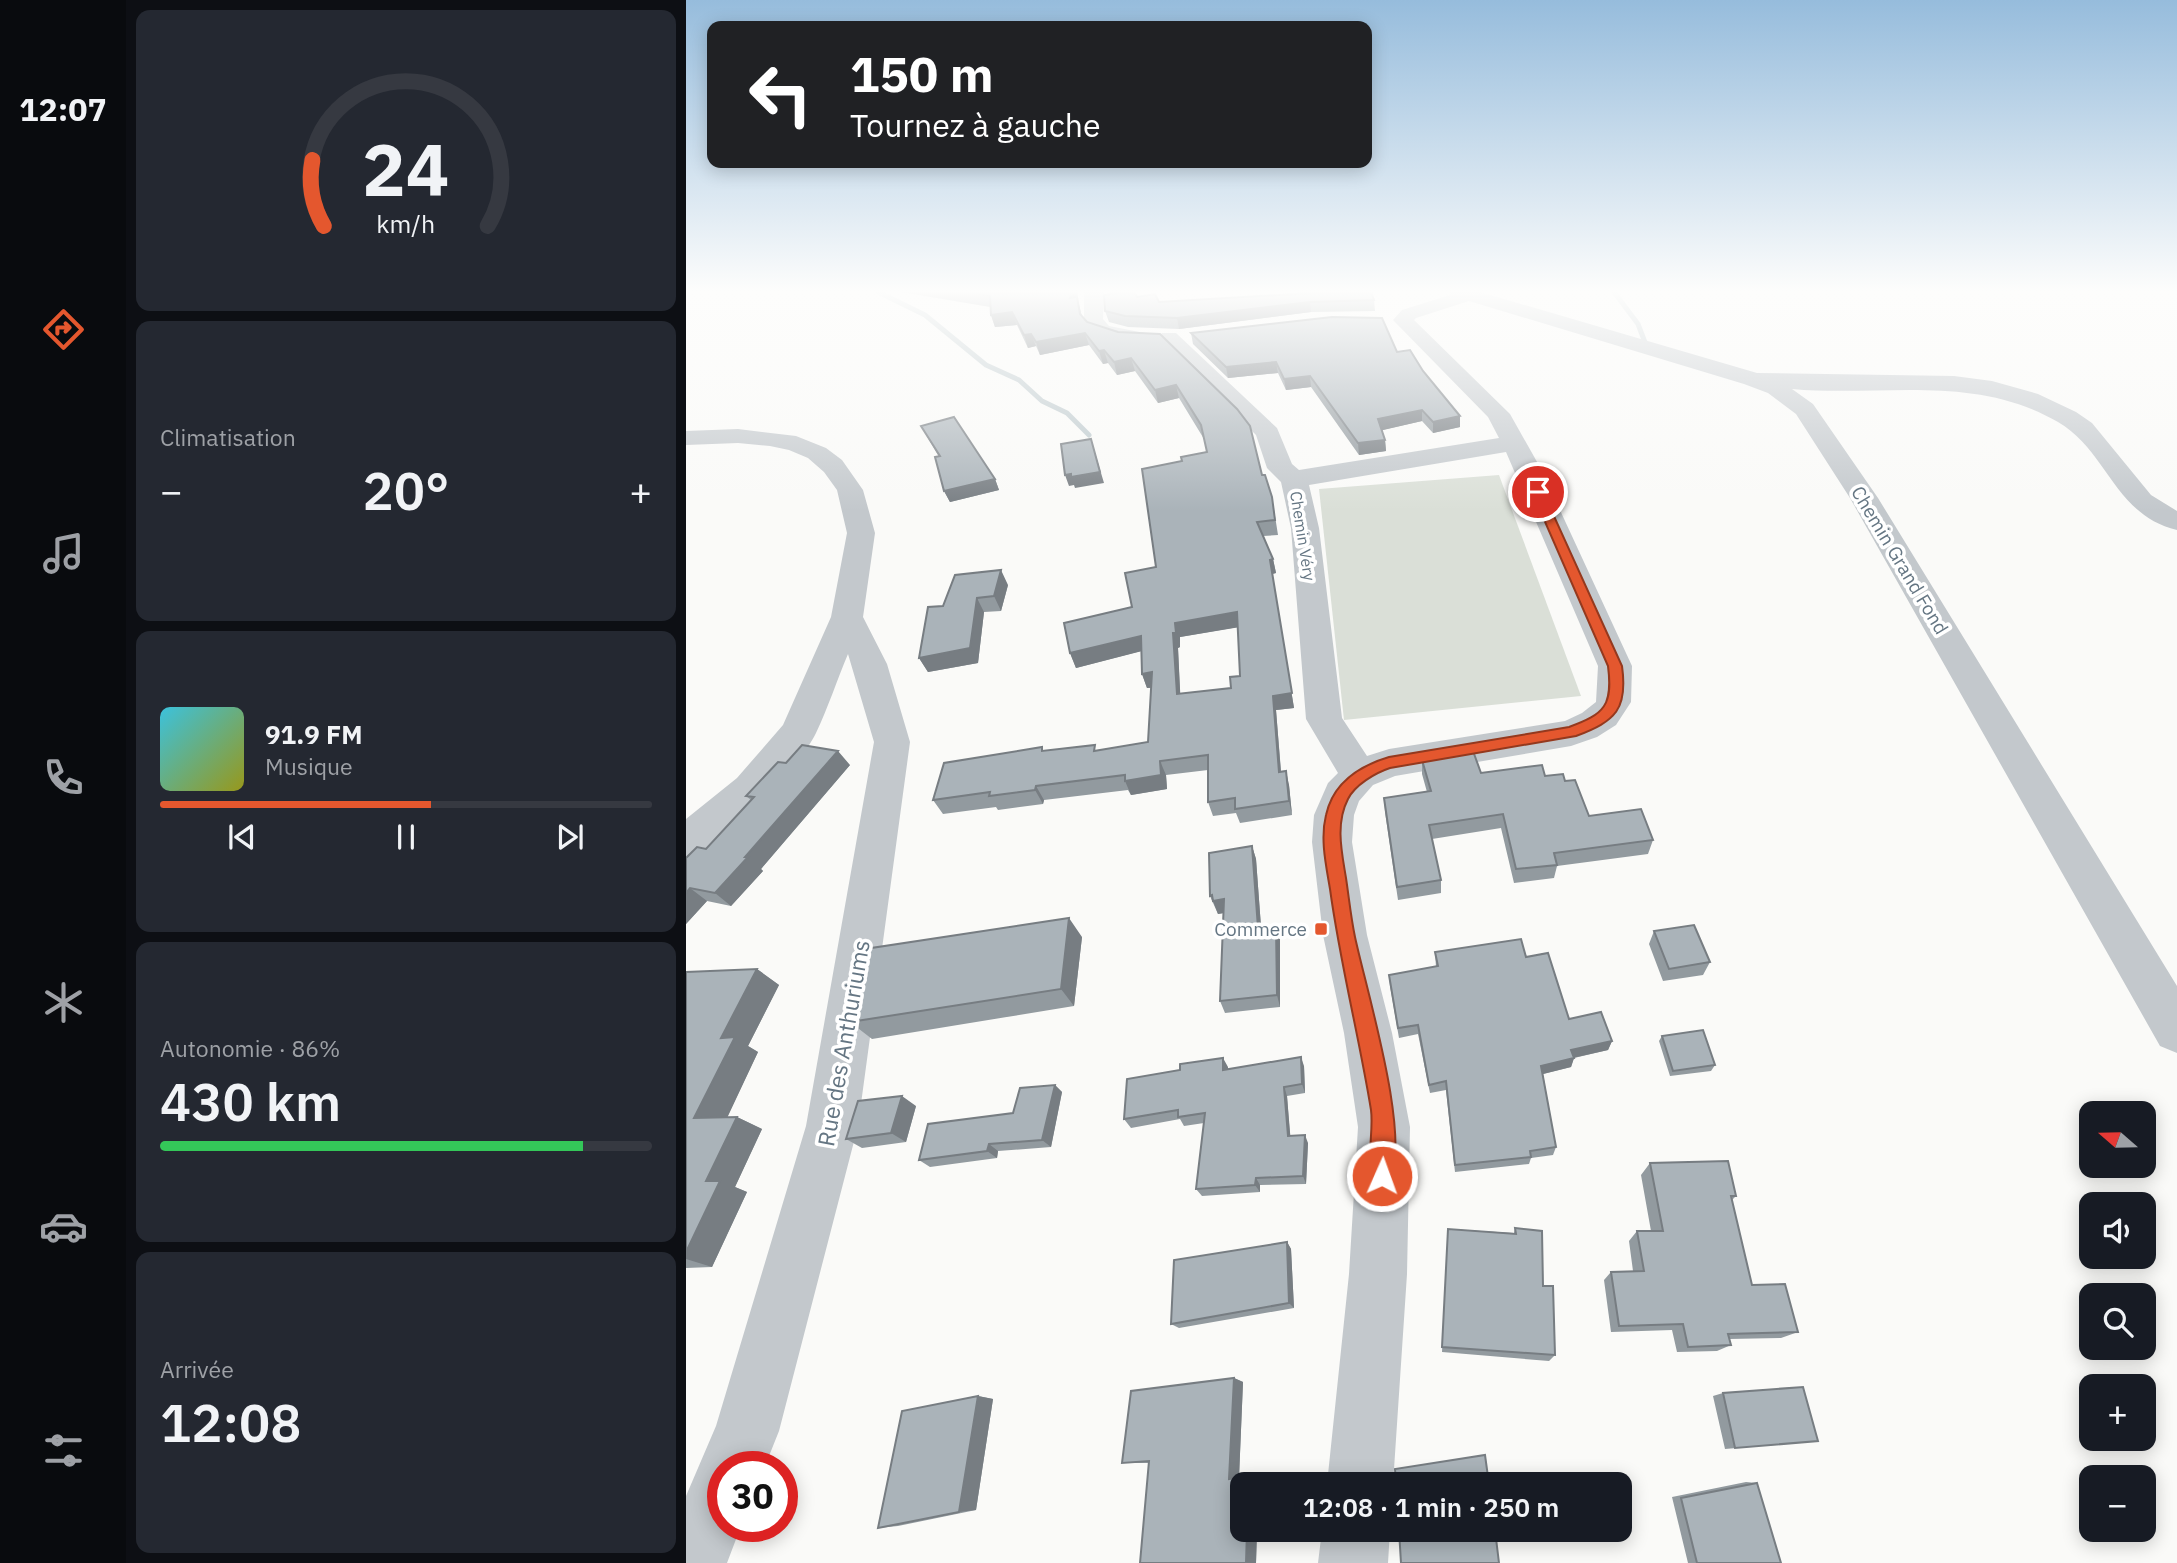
<!DOCTYPE html>
<html lang="fr">
<head>
<meta charset="utf-8">
<style>
  :root { --surface:#171b24; --page:#242831; --text:#f1f3f6; --muted:#9ea1a6; --line:#363941; --accent:#e4572e }
  body { margin:0; font-family:"IBM Plex Sans",sans-serif; background:var(--page); color:var(--text); height:100vh; display:flex; flex-direction:column; font-size:26px; white-space:nowrap }
  * { box-sizing:border-box; margin:0 }
  p { font-size:23px; color:var(--muted) }
  .icon { flex:none; width:38px; height:38px; fill:none; stroke:currentColor; stroke-width:2; stroke-linecap:round; stroke-linejoin:round }
  .map { position:relative; flex:1; overflow:hidden }
  .details { display:flex; flex-direction:column; gap:10px; padding:10px; background:#0d0f14; width:560px }
  .details>* { flex:none }
  .top-card { position:absolute; left:21px; top:21px; width:665px; height:147px; border-radius:14px; box-shadow:0 4px 18px #0003; background:#202124; color:#fff; overflow:hidden }
  .needle { width:46px; rotate:290deg }
  .buttons { position:absolute; left:1393px; top:1101px; display:grid; gap:14px }
  .buttons a { display:grid; place-items:center; width:77px; height:77px; border-radius:14px; background:var(--surface); box-shadow:0 4px 18px #0003; font-size:35px }
  .speed { position:absolute; left:21px; top:1451px; display:flex; gap:14px; font-size:35px; font-weight:700; text-align:center }
  .speed>* { display:grid; place-content:center; width:91px; height:91px; border-radius:50%; background:var(--surface); box-shadow:0 4px 18px #0003; line-height:1 }
  .speed .limit { border:10px solid #d22; background:#fff; color:#111 }
  .pin { position:absolute; display:grid; place-items:center; width:60px; height:60px; color:#fff; margin:-30px; border:4px solid #fff; border-radius:50%; box-shadow:0 2px 7px #0007 }
  .me { position:absolute; width:77px; margin:-38px; rotate:2deg; stroke-linejoin:round; filter:drop-shadow(0 0 5px #0008) }
  .turn { display:flex; align-items:center; gap:24px; height:147px; padding:0 28px; font-size:32px }
  .turn .icon { width:91px; height:91px; stroke-width:2.5 }
  .turn b { display:block; font-size:49px; line-height:60px }
  .big { font-size:52px; font-weight:600; line-height:1.1 }
  .details .card { flex:1; display:flex; flex-direction:column; justify-content:center; gap:10px; min-width:0; padding:0 24px; border-radius:14px; background:var(--page) }
  .details .dial { align-items:center; gap:0 }
  .dial svg { height:182px; overflow:visible; fill:none; stroke:var(--line); stroke-width:7; stroke-linecap:round; text-anchor:middle }
  .dial text { fill:var(--text); stroke:none }
  .song { display:flex; align-items:center; gap:21px }
  .cover { width:84px; height:84px; border-radius:10px; background:linear-gradient(135deg,hsl(190 70% 55%),hsl(60 70% 35%)) }
  .played { height:7px; border-radius:4px; background:linear-gradient(90deg,var(--accent) 55%,var(--line) 55%) }
  .keys { display:flex; justify-content:space-around; direction:ltr }
  .heat { display:flex; justify-content:space-between; align-items:center; font-size:38px; direction:ltr }
  .charge { height:10px; border-radius:5px; background:linear-gradient(90deg,#34c759 86%,var(--line) 0) }
  .trip { position:absolute; left:544px; top:1472px; width:402px; height:70px; border-radius:14px; background:var(--surface); box-shadow:0 4px 18px #0003; font-weight:600; line-height:70px; text-align:center }
  main { display:flex; flex:1; min-height:0 }
  .menu { display:flex; flex-direction:column; width:126px; justify-content:space-around; align-items:center; background:#090b0e; color:var(--muted) }
  .menu .icon { width:49px; height:49px }
  .menu .current { color:var(--accent) }
  .menu b { font-size:32px; color:var(--text) }
  .map>svg:first-child { display:block }
  .green { fill:#dadfd7 }
  .lines { fill:none; stroke-linecap:round; stroke-linejoin:round }
  .stream { stroke:#bbc7cb; stroke-width:5 }
  .minor { fill:#c3c8cc; fill-rule:evenodd }
  .wall { fill:#929a9f; fill-rule:evenodd }
  .shaded-wall { fill:#777d82 }
  .building { fill:#aab3b9; stroke:#777d82; stroke-width:2; fill-rule:evenodd }
  .route { fill:#e4572e; stroke:#94391e; stroke-width:2 }
  .poi-dot { fill:#e4572e; stroke:#fff; stroke-width:2.5 }
  .labels { text-anchor:middle; dominant-baseline:central; stroke-width:7; stroke-linejoin:round; paint-order:stroke }
  .far-street-label { font-size:16px; fill:#657683; stroke:#fff }
  .street-label { font-size:19px; fill:#657683; stroke:#fff }
  .poi-label { font-size:19px; fill:#657683; stroke:#fff; text-anchor:end }
  .near-street-label { font-size:23px; fill:#657683; stroke:#fff }
</style>
</head>
<body>
<main>
<nav class="menu">
<b>12:07</b>
<svg class="icon current" aria-label="directions" viewBox="0 0 24 24"><path d="M12 3l9 9-9 9-9-9zM9 14v-3h6M13 9l2 2-2 2"/></svg>
<svg class="icon" aria-label="music" viewBox="0 0 24 24"><path d="M9 18V5l10-2v13"/><circle cx="6" cy="18" r="3"/><circle cx="16" cy="16" r="3"/></svg>
<svg class="icon" aria-label="phone" viewBox="0 0 24 24"><path d="M5 4h4l2 5-3 2q2 4 5 5l2-3 5 2v4C11 20 4 13 5 4z"/></svg>
<svg class="icon" aria-label="climate" viewBox="0 0 24 24"><path d="M12 3v18M4 7l16 10M4 17L20 7"/></svg>
<svg class="icon" aria-label="car" viewBox="0 0 24 24"><path d="M5 17H2v-5l4-1 3-4h7l3 4 3 1v5h-3M9 17h6M6 11h13"/><circle cx="7" cy="17" r="2"/><circle cx="17" cy="17" r="2"/></svg>
<svg class="icon" aria-label="filters" viewBox="0 0 24 24"><path d="M4 7h16M4 17h16"/><circle cx="9" cy="7" r="2"/><circle cx="15" cy="17" r="2"/></svg>
</nav>
<section class="details">
<div class="card dial"><svg viewBox="0 0 100 80">
<path d="M14 69A42 42 0 1 1 86 69"/>
<path d="M14 69A42 42 0 0 1 9 40" stroke="#e4572e"/>
<text x="50" y="56" font-size="32" font-weight="700">24</text>
<text x="50" y="72" font-size="11">km/h</text>
</svg></div>
<div class="card"><p>Climatisation</p>
<div class="heat"><a>−</a><b class="big">20°</b><a>+</a></div>
</div>
<div class="card">
<div class="song"><i class="cover"></i><div><b>91.9 FM</b><p>Musique</p></div></div>
<div class="played"></div>
<div class="keys"><svg class="icon" aria-label="previous" viewBox="0 0 24 24"><path d="M18 5L8 12l10 7zM5 5v14"/></svg><svg class="icon" aria-label="pause" viewBox="0 0 24 24"><path d="M8 5v14M16 5v14"/></svg><svg class="icon" aria-label="next" viewBox="0 0 24 24"><path d="M6 5l10 7-10 7zM19 5v14"/></svg></div>
</div>
<div class="card"><p>Autonomie · 86%</p><b class="big">430 km</b><div class="charge"></div></div>
<div class="card"><p>Arrivée</p><b class="big">12:08</b></div>
</section>
<div class="map">
<svg width="1491" height="1563" viewBox="0 0 1491 1563">
  <rect width="100%" height="100%" fill="#fafaf8"/>
  <path class="green" d="M813,475L895,696L658,720L633,489Z"/>
  <g class="lines">
    <path class="stream" d="M192,292L239,315L300,365L333,380L356,401L381,413L403,435
      M928,292L952,324L960,345"/>
    <path class="minor" d="M398,292H418L417,319L423,326L464,334L467,338L464,342C442,348 410,343 398,322Z
      M763,292H794L1071,373L1268,376L1306,381L1352,394L1390,412L1406,423L1465,495L1491,511V530C1428,515 1422,451 1372,422C1288,373 1196,397 1106,389L1127,404L1192,498L1491,986V1053L1474,1046L1164,498L1110,414L1082,393L1058,384L783,301L730,318L728,320L824,414L855,469L946,666L945,702L930,725L911,737L885,746L709,776L687,785L673,801L668,815L666,842L681,935L706,1033L724,1127L721,1274L707,1484H641L663,1274L672,1127L658,1033L637,935L626,842L628,815L642,783L652,773L620,719L605,528L595,482L581,468L570,435L473,337L476,333H490L591,428L606,464L613,470L813,438L802,417L707,320L716,310L764,295ZM820,452L912,666L910,702L896,713L879,721L703,749L681,756L656,718L633,528L623,485Z
      M52,429L110,436L140,448L156,460L177,490L189,533L177,617L201,664L224,742L172,1126L93,1431L79,1466H37V1526H55L41,1563H0V1496L30,1426L120,1126L188,742L162,654C151,680 142,708 130,733C111,771 39,845 0,859V819L51,778L97,725L145,617L161,533L151,490L138,472L122,458L103,450L84,446L52,443L0,445V431Z
      M636,1530H704L702,1563H632Z"/>
  </g>
  <path class="wall" d="M215,292H392L391,298L396,316L401,322L432,332L474,334L576,475L586,497L592,535L577,536L587,559L590,573L586,574L608,708L590,710L595,771L603,785L606,815L554,823L550,813L527,816L522,802V770L480,775L481,789L445,795L442,790L358,800L357,804L312,810L310,807L257,814L247,800L358,751L412,750L462,742L465,688H461L456,674L455,651L390,668L384,653L446,607L470,567L496,461L521,452L518,439L493,398L472,403L449,371L431,375L422,363L417,364L403,345L354,355L350,346L342,348L331,325L309,327L305,315L304,307ZM552,627L554,676L545,688L494,694L492,648L494,647V637Z
    M451,297L473,302L688,300L689,311L625,312L493,329L442,327L423,322L419,311Z
    M505,333L711,352L774,427L747,433L736,421L696,430L699,440L700,451L673,455L625,387L600,390L592,373L542,378L507,344Z
    M235,426L309,479L313,490L264,502L258,491L253,457Z
    M322,585L315,611L298,612L292,663L242,672L233,658L257,606Z
    M736,760L795,773L859,776L879,781L903,816L967,840L962,854L871,866L868,878L828,883L815,828L746,839L755,880V893L712,900L699,812L698,798L741,792L736,774Z
    M100,763L164,765L75,869L77,871L45,906L21,901L0,924V858L20,849L65,800L60,796Z
    M566,846L570,859L575,927L590,926L594,939V1007L539,1013L534,1001L538,913L532,914L524,896Z
    M968,931L1024,962L1017,975L977,981L963,944Z
    M396,937L388,1006L186,1039L164,1022Z
    M749,952L840,957L883,1019L926,1041L922,1050L888,1058L885,1067L857,1074L870,1147L867,1155L845,1158L843,1164L769,1172L760,1090L744,1093L732,1034L713,1038L704,986L703,975L750,967Z
    M71,969L93,985L62,1046L72,1052L41,1117H51L76,1129L49,1187L61,1192L26,1267L0,1268V972Z
    M976,1036L1029,1065L1025,1071L984,1076L973,1041Z
    M618,1066L619,1093L601,1096L604,1136L622,1143L620,1184L574,1185V1192L516,1196L510,1189L518,1123L498,1126L494,1119L445,1128L438,1119L542,1067V1069Z
    M369,1085L376,1092L365,1147L312,1151L311,1158L244,1167L233,1160L327,1113Z
    M230,1106L220,1142L176,1148L160,1139Z
    M964,1163L1050,1196L1046,1200L1066,1285L1112,1332L1095,1338L1043,1339L1045,1345L1031,1351L991,1352L986,1330L925,1332L918,1280L925,1272L947,1271L943,1241L951,1231H965L955,1175Z
    M829,1228L857,1286L869,1355L863,1361L756,1352L762,1229L828,1233Z
    M601,1242L605,1249L608,1308L493,1328L485,1324Z
    M548,1378L557,1382L553,1477L572,1476L556,1530H571L570,1563L463,1463H436Z
    M1037,1393L1132,1441L1039,1449L1027,1396Z
    M292,1396L307,1399L290,1510L212,1526L192,1528Z
    M1060,1482L1071,1483L1095,1563H1002L986,1497Z"/>
  <path class="shaded-wall" d="M386,292H392L391,298L398,326L384,298Z
    M624,302L625,312L493,329L491,318Z
    M326,312L331,325L309,327L305,315Z
    M399,333L403,345L354,355L350,342Z
    M345,334L350,346L342,348L338,335Z
    M418,350L422,363L417,364L413,351Z
    M445,358L449,371L431,375L428,362Z
    M590,362L592,373L542,378L540,367Z
    M624,376L625,387L600,390L598,379Z
    M490,385L493,398L472,403L469,390Z
    M736,410V421L693,431L692,419Z
    M774,416V427L747,433V422Z
    M405,439L418,483L389,488L388,485L383,486L379,475Z
    M699,440L700,451L673,455L672,443Z
    M309,479L313,490L264,502L258,491Z
    M587,559L590,573L586,574L608,708L590,710L596,786L593,772L587,696L584,560Z
    M315,570L322,585L315,611L308,596Z
    M291,598L298,612L292,663L242,672L233,658Z
    M551,612L554,627L494,637V647L492,648L495,709L491,694L487,633L489,623Z
    M455,636L460,650L390,668L384,653Z
    M466,672L471,687L461,688L456,674Z
    M152,751L164,765L75,869L77,871L45,906L29,893L59,857Z
    M474,761L480,775L481,789L445,795L439,781Z
    M600,771L603,785L606,815L603,801Z
    M350,786L358,800L357,804L349,790Z
    M566,846L570,859L576,940L572,928Z
    M4,888L21,901L0,924V893Z
    M538,899L543,912L532,914L527,901Z
    M383,918L396,937L388,1006L375,989Z
    M590,926L594,939V1007L591,995Z
    M71,969L93,985L62,1046L72,1052L35,1131L8,1118L35,1038Z
    M926,1041L922,1050L882,1059L885,1050Z
    M615,1057L618,1066L619,1093L616,1084Z
    M537,1058L542,1067V1079L537,1070Z
    M888,1058L885,1067L853,1075L855,1066Z
    M369,1085L376,1092L365,1147L356,1140Z
    M598,1087L601,1096L605,1144L602,1136Z
    M216,1096L230,1106L220,1142L205,1133Z
    M51,1117L76,1129L49,1187L61,1192L26,1267L0,1259V1252L20,1181Z
    M619,1135L622,1143L620,1184L617,1176Z
    M303,1144L312,1151L311,1158L301,1151Z
    M570,1178L574,1185V1192L569,1185Z
    M601,1242L605,1249L608,1308L603,1303Z
    M548,1378L557,1382L553,1478L543,1479Z
    M292,1396L307,1399L290,1510L273,1512Z
    M563,1476H572V1484H563Z
    M561,1530H571L570,1563H560Z"/>
  <path class="building" d="M281,292H386L384,298L391,297L394,314L401,322L432,332L474,334L551,409L564,426L576,475H579L586,497L589,520L571,522L587,559L584,560L606,693L587,696L593,772L600,771L603,801L549,809V798L522,802V755L474,761L475,775L439,781V775L350,786L349,790L303,796L304,792L247,800L258,763L356,747V751L409,745L408,751L462,742L466,672L456,674L455,636L384,653L378,623L446,607L439,573L470,567L456,469L496,461L495,457L521,452L515,425L490,385L469,390L445,358L428,362L418,350L413,351L399,333L350,342L345,334L338,335L326,312L305,315L304,296ZM551,612L554,676L544,677L545,688L491,694L487,633H490L489,623Z
    M435,292H448L451,297L469,294L473,302L643,292H685L688,300L624,302L491,318L439,316L419,311L418,295Z
    M646,317L696,318L711,352L724,350L737,371L774,416L747,422L736,410L692,419L699,440L672,443L624,376L598,379L590,362L540,367L505,333Z
    M268,417L309,479L258,491L249,457L254,456L235,426Z
    M405,439L414,472L385,477V474L379,475L375,444Z
    M315,570L308,596L291,598L284,648L233,658L242,607L257,606L269,575Z
    M116,745L152,751L59,857H62L29,893L4,888L0,893V858L11,847L20,849L68,797L60,796L92,762L100,763Z
    M787,751L795,773L856,765L859,776L877,774L879,781L889,780L903,816L955,809L967,840L868,853L871,865L830,869L817,814L743,825L755,880L711,887L698,798L745,791L736,760Z
    M566,846L572,928L590,926L591,995L534,1001L538,899L527,901L526,895L524,896L523,853Z
    M383,918L375,989L164,1022L173,970L179,949Z
    M1008,925L1024,962L983,969L968,931Z
    M835,939L840,957L862,953L883,1019L915,1012L926,1041L885,1050L888,1058L855,1066L870,1147L844,1151L845,1157L769,1165L760,1081L743,1085L732,1025L712,1028L703,975L752,966L749,952Z
    M71,969L35,1038L49,1037L8,1118L51,1117L20,1181H34L0,1252V972Z
    M1017,1030L1029,1065L987,1071L976,1036Z
    M615,1057L616,1084L598,1087L602,1136L619,1135L617,1176L570,1178L569,1185L510,1189L519,1113L492,1117V1110L438,1119L441,1079L494,1070V1064L537,1058V1070Z
    M369,1085L356,1140L303,1144L301,1151L233,1160L242,1124L327,1113L334,1088Z
    M216,1096L205,1133L160,1139L172,1101Z
    M1042,1161L1050,1196H1045L1066,1285L1099,1284L1112,1332L1042,1334L1045,1345L1002,1347L997,1324L933,1326L925,1272L958,1271L951,1231H977L964,1163Z
    M829,1228L856,1231L857,1286H867L869,1355L756,1347L762,1229L830,1234Z
    M601,1242L603,1303L485,1324L488,1260Z
    M548,1378L543,1479L563,1476V1484H556V1530H561L560,1563H454L463,1461L436,1463L445,1391Z
    M1117,1387L1132,1441L1049,1448L1037,1393Z
    M292,1396L273,1512L192,1528L216,1411Z
    M799,1455L803,1484H710L709,1469Z
    M1071,1483L1095,1563H1011L995,1498Z
    M713,1530H809L813,1563H715Z"/>
  <linearGradient id="sky" x2="0" y2="1"><stop stop-color="#96bcdc"/><stop offset="0.57" stop-color="#fdfdfc"/><stop offset="1" stop-color="#fdfdfc" stop-opacity="0"/></linearGradient>
  <rect width="1491" height="511" fill="url(#sky)"/>
  <path class="route" d="M848,489L857,492L936,666C942,709 930,721 890,736L704,768C689,773 669,785 662,799C649,824 656,853 660,878C663,898 665,918 669,937C681,993 725,1134 704,1184L696,1187L688,1184C679,1162 688,1133 685,1110C673,1036 654,963 644,889C640,865 634,839 640,815C647,783 673,766 703,757L883,727C919,714 927,705 922,666L846,492Z"/>
  <rect class="poi-dot" x="628" y="922" width="14" height="14" rx="3.5"/>
  <g class="labels">
    <g class="far-street-label">
      <text transform="translate(617 536) rotate(81)">Chemin Véry</text>
    </g>
    <g class="street-label">
      <text transform="translate(1214 560) rotate(59)">Chemin Grand Fond</text>
    </g>
    <g class="poi-label">
      <text x="621" y="929">Commerce</text>
    </g>
    <g class="near-street-label">
      <text transform="translate(157 1043) rotate(-80)">Rue des Anthuriums</text>
    </g>
  </g>
</svg>
<div class="buttons">
<a><svg class="needle" viewBox="-14 -14 28 28"><path d="M0-13l5 13h-10z" fill="#e53935"/><path d="M0 13l5-13h-10z" fill="#9ea1a6"/></svg></a>
<a><svg class="icon" aria-label="sound" viewBox="0 0 24 24"><path d="M4 9h4l5-4v14l-5-4H4zM17 9q2 3 0 6"/></svg></a>
<a><svg class="icon" aria-label="search" viewBox="0 0 24 24"><circle cx="10" cy="10" r="6"/><path d="M15 15l6 6"/></svg></a>
<a>+</a>
<a>−</a>
</div>
<div class="speed"><div class="limit">30</div></div>
<div class="pin" style="left:852px;top:492px;background:#d93025"><svg class="icon" aria-label="arrive" viewBox="0 0 24 24"><path d="M6 21V4h12l-3 4 3 4H6"/></svg></div>
<svg class="me" style="left:696px;top:1176px" viewBox="-20 -20 40 40"><circle r="17" fill="#e4572e" stroke="#fff" stroke-width="3"/><path d="M0-11L8 9 0 5-8 9z" fill="#fff"/></svg>
<div class="trip">12:08 · 1 min · 250 m</div>
<div class="top-card">
<div class="turn"><svg class="icon" aria-label="left" viewBox="0 0 24 24"><path d="M17 20v-9H6M10 6l-5 5 5 5"/></svg><div><b>150 m</b>Tournez à gauche</div></div>
</div>
</div>
</main>
</body>
</html>
